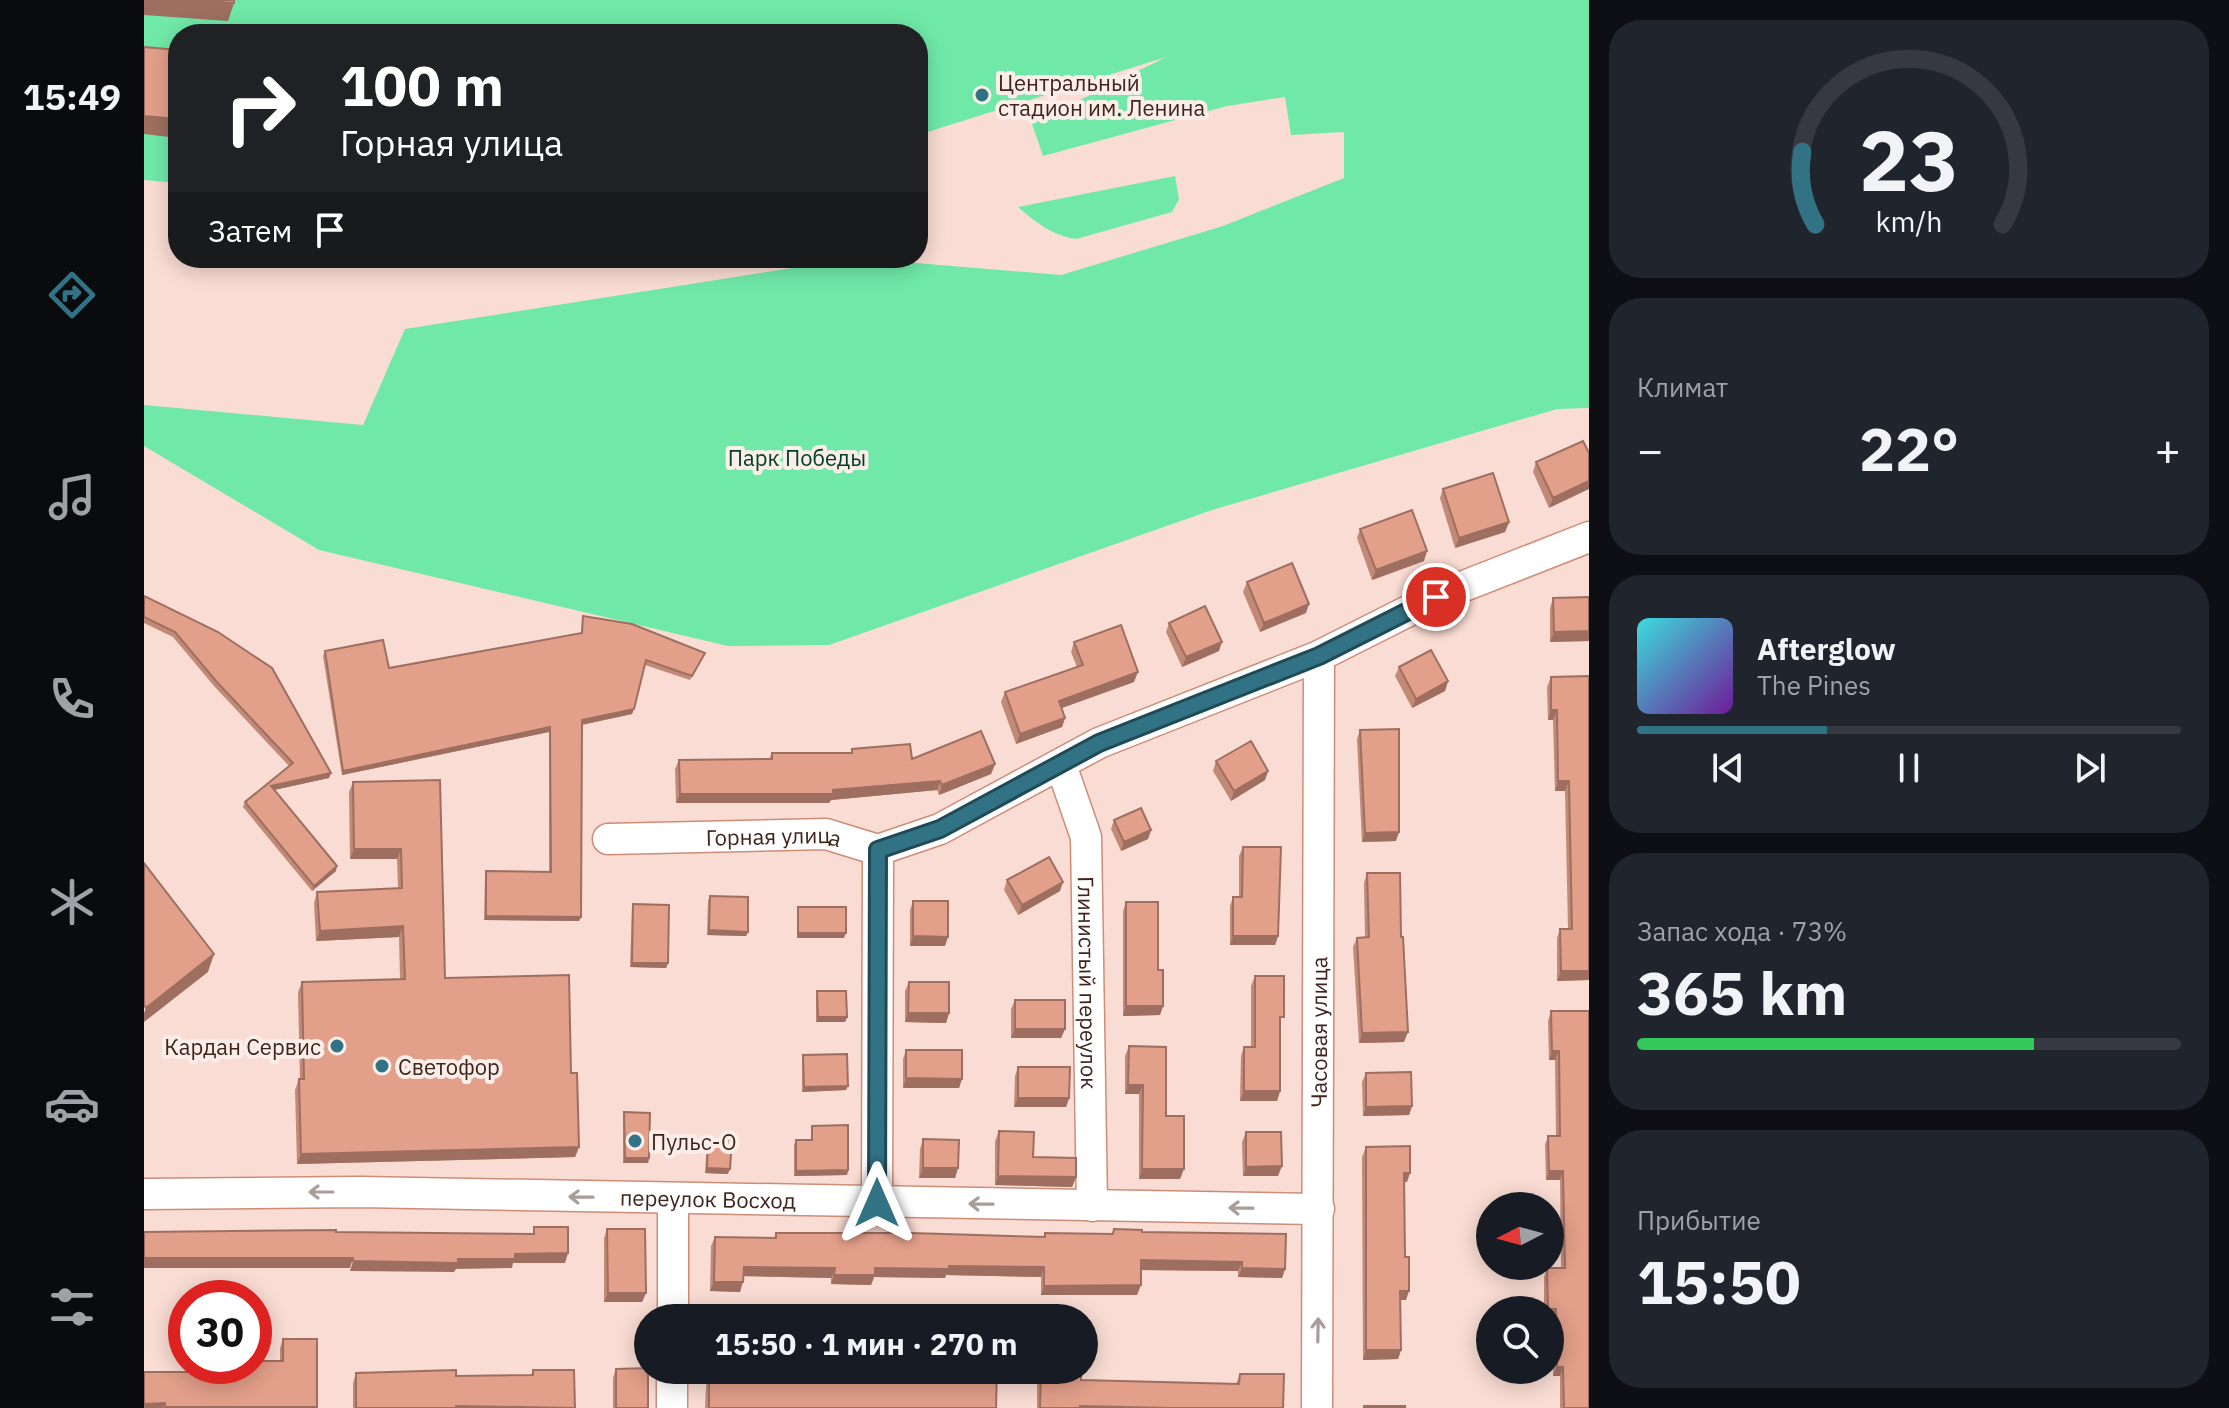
<!DOCTYPE html>
<html lang="ru">
<head>
<meta charset="utf-8">
<style>
  :root { --surface:#171b24; --page:#20242c; --text:#f1f3f6; --muted:#9ea1a6; --line:#363941; --accent:#317385 }
  body { margin:0; font-family:"IBM Plex Sans",sans-serif; background:var(--page); color:var(--text); height:100vh; display:flex; flex-direction:column; font-size:30px; white-space:nowrap }
  * { box-sizing:border-box; margin:0 }
  p { font-size:26px; color:var(--muted) }
  .icon { flex:none; width:44px; height:44px; fill:none; stroke:currentColor; stroke-width:2; stroke-linecap:round; stroke-linejoin:round }
  .map { position:relative; flex:1; overflow:hidden }
  .details { display:flex; flex-direction:column; gap:20px; padding:20px; background:#0d0f14; width:640px }
  .details>* { flex:none }
  .guide { position:absolute; left:24px; top:24px; width:760px; height:244px; border-radius:32px; box-shadow:0 4px 20px #0003; background:#202124; color:#fff; overflow:hidden }
  .needle { width:52px; rotate:264deg }
  .controls { position:absolute; left:1332px; top:1192px; display:grid; gap:16px }
  .controls a { display:grid; place-items:center; width:88px; height:88px; border-radius:50%; background:var(--surface); box-shadow:0 4px 20px #0003; font-size:40px }
  .speed { position:absolute; left:24px; top:1280px; display:flex; gap:16px; font-size:40px; font-weight:700; text-align:center }
  .speed>* { display:grid; place-content:center; width:104px; height:104px; border-radius:50%; background:var(--surface); box-shadow:0 4px 20px #0003; line-height:1 }
  .speed .limit { border:12px solid #d22; background:#fff; color:#111 }
  .pin { position:absolute; display:grid; place-items:center; width:68px; height:68px; color:#fff; margin:-34px; border:4px solid #fff; border-radius:50%; box-shadow:0 2px 8px #0007 }
  .me { position:absolute; width:88px; margin:-44px; rotate:0deg; stroke-linejoin:round; filter:drop-shadow(0 0 6px #0008) }
  .turn { display:flex; align-items:center; gap:28px; height:168px; padding:0 40px; font-size:36px }
  .turn .icon { width:104px; height:104px; stroke-width:2.5 }
  .turn b { display:block; font-size:56px; line-height:68px }
  .then { display:flex; align-items:center; height:76px; padding:0 40px; background:#0003; gap:16px; font-size:30px }
  .big { font-size:60px; font-weight:700; line-height:1.1 }
  .details .card { flex:1; display:flex; flex-direction:column; justify-content:center; gap:12px; min-width:0; padding:0 28px; border-radius:32px; background:var(--page) }
  .details .dial { align-items:center; gap:0 }
  .dial svg { height:208px; overflow:visible; fill:none; stroke:var(--line); stroke-width:7; stroke-linecap:round; text-anchor:middle }
  .dial text { fill:var(--text); stroke:none }
  .song { display:flex; align-items:center; gap:24px }
  .cover { width:96px; height:96px; border-radius:12px; background:linear-gradient(135deg,hsl(180 70% 55%),hsl(280 70% 35%)) }
  .played { height:8px; border-radius:4px; background:linear-gradient(90deg,var(--accent) 35%,var(--line) 35%) }
  .keys { display:flex; justify-content:space-around; direction:ltr }
  .heat { display:flex; justify-content:space-between; align-items:center; font-size:44px; direction:ltr }
  .charge { height:12px; border-radius:6px; background:linear-gradient(90deg,#34c759 73%,var(--line) 0) }
  .trip { position:absolute; left:490px; top:1304px; width:464px; height:80px; border-radius:40px; background:var(--surface); box-shadow:0 4px 20px #0003; font-weight:700; line-height:80px; text-align:center }
  main { display:flex; flex:1; min-height:0 }
  .dock { display:flex; flex-direction:column; width:144px; justify-content:space-around; align-items:center; background:#090b0e; color:var(--muted) }
  .dock .icon { width:56px; height:56px }
  .dock .current { color:var(--accent) }
  .dock b { font-size:36px; color:var(--text) }
  .map>svg:first-child { display:block }
  .green { fill:#70e9a8 }
  .lines { fill:none; stroke-linecap:round; stroke-linejoin:round }
  .minor-casing { stroke:#ce8d79; stroke-width:33 }
  .minor { stroke:#fff; stroke-width:30 }
  .wall { fill:#c28977 }
  .shaded-wall { fill:#9e6f61 }
  .building { fill:#e29f8a; stroke:#9e6f61; stroke-width:2 }
  .oneway { stroke:#a99c99 }
  .route-casing { stroke:#204b56; stroke-width:20 }
  .route { stroke:#317385; stroke-width:14 }
  .poi-dot { fill:#317385; stroke:#fbede8; stroke-width:3 }
  .labels { text-anchor:middle; dominant-baseline:central; stroke-width:8; stroke-linejoin:round; paint-order:stroke }
  .poi-label { font-size:22px; fill:#3f241c; stroke:#fbede8; text-anchor:start }
  .park-label { font-size:22px; fill:#024025; stroke:#fbede8 }
  .street-label { font-size:22px; fill:#3f241c; stroke:#fbede8 }
</style>
</head>
<body>
<main>
<nav class="dock">
<b>15:49</b>
<svg class="icon current" aria-label="directions" viewBox="0 0 24 24"><path d="M12 3l9 9-9 9-9-9zM9 14v-3h6M13 9l2 2-2 2"/></svg>
<svg class="icon" aria-label="music" viewBox="0 0 24 24"><path d="M9 18V5l10-2v13"/><circle cx="6" cy="18" r="3"/><circle cx="16" cy="16" r="3"/></svg>
<svg class="icon" aria-label="phone" viewBox="0 0 24 24"><path d="M5 4h4l2 5-3 2q2 4 5 5l2-3 5 2v4C11 20 4 13 5 4z"/></svg>
<svg class="icon" aria-label="climate" viewBox="0 0 24 24"><path d="M12 3v18M4 7l16 10M4 17L20 7"/></svg>
<svg class="icon" aria-label="car" viewBox="0 0 24 24"><path d="M5 17H2v-5l4-1 3-4h7l3 4 3 1v5h-3M9 17h6M6 11h13"/><circle cx="7" cy="17" r="2"/><circle cx="17" cy="17" r="2"/></svg>
<svg class="icon" aria-label="filters" viewBox="0 0 24 24"><path d="M4 7h16M4 17h16"/><circle cx="9" cy="7" r="2"/><circle cx="15" cy="17" r="2"/></svg>
</nav>
<div class="map">
<svg width="1445" height="1408" viewBox="0 0 1445 1408">
  <rect width="100%" height="100%" fill="#f9dcd3"/>
  <path class="green" d="M0,0H1445V408L1413,409L1068,510L685,645L584,646L175,550L0,446V405L219,425L261,329L712,258L917,275L1079,226L1200,178V132L1147,135L1141,97L1083,106L899,156L888,124L1022,57L774,135V34H34V183L0,180Z
    M1031,176L1035,199L1028,212L932,239C907,235 893,223 874,207Z"/>
  <g class="lines">
    <g class="minor-casing">
      <g id="minor">
        <path id="s1" d="M917,765L942,837L948,1206"/>
        <path id="s2" d="M464,839L682,834L734,850L796,829L955,743L1175,656L1292,597L1445,537"/>
        <path id="s3" d="M0,1194L216,1192L1175,1209"/>
        <path d="M733,1203L734,850"/>
        <path d="M529,1318V1199"/>
        <path d="M528,1408V1370"/>
        <path id="s4" d="M1173,1408L1175,656"/>
      </g>
    </g>
    <use href="#minor" class="minor"/>
  </g>
  <path class="wall" d="M1439,441L1405,508L1389,472L1392,462Z
    M1299,489L1365,522L1361,532L1311,548L1296,498Z
    M1216,529L1280,561L1228,580L1213,538Z
    M1103,582L1162,613L1116,632L1099,592Z
    M0,596L185,778L130,790L192,871L168,891L99,807L101,802L145,766L70,686L29,637L0,623Z
    M1409,598L1445,641L1406,642V608Z
    M439,616L561,653L546,680L501,665L488,714L438,725L437,917L435,921L340,920L341,876L342,871L405,872V732L198,775L179,656L181,651L245,668L437,634L438,621Z
    M1025,623L1075,651L1038,667L1022,632Z
    M930,642L990,682L918,708L921,718L918,727L872,744L857,702L861,692L933,667L927,652Z
    M1255,667L1304,681L1301,691L1268,708L1251,676Z
    M1445,676V980L1413,981V938L1416,929H1424L1421,791H1411L1409,720H1404L1403,687L1407,677Z
    M1216,730L1252,841L1218,842L1213,739Z
    M708,749L768,759L851,764L847,774L795,795L793,790L687,800L685,803H532L531,769L535,760L625,759L628,753H707Z
    M1072,761L1124,771L1121,780L1087,801L1069,771Z
    M296,780L301,978L427,1073L435,1147L431,1157L153,1164L151,1090L155,1079H156L154,992L158,982L256,979L255,937L172,941L170,903L173,892L254,888L253,859H206L205,792L209,782Z
    M970,820L1007,830L1004,839L977,851L967,829Z
    M1099,847L1134,936L1131,945H1086V906L1089,897H1095V856Z
    M1223,873L1257,937L1260,1042L1215,1043L1209,947L1213,938L1221,937L1220,883Z
    M863,880L916,891L874,915L860,890Z
    M566,896L604,932L602,936L563,935L564,901Z
    M769,901L801,946H766V910Z
    M982,902L1014,970L1019,1006L1016,1015L979,1016V911Z
    M489,904L524,963L522,968L486,967L488,909Z
    M654,907L700,938H653V911Z
    M1111,976L1136,1026V1091L1133,1101H1096L1097,1056L1100,1047H1107V986Z
    M765,982L805,1013L802,1023L761,1022V991Z
    M673,991L703,1017L701,1022H672V996Z
    M871,1000L921,1029L917,1038H867V1009Z
    M1407,1011H1445V1408H1416V1376H1409L1408,1319L1406,1310H1400V1277L1403,1268H1417L1416,1180H1402L1401,1145L1404,1136H1412L1411,1060H1405L1404,1021Z
    M985,1046L1022,1116L1036,1179H995V1094H981V1056Z
    M762,1050L818,1079L815,1088H759V1059Z
    M659,1055L702,1090L658,1092V1059Z
    M874,1067L925,1098L922,1107H870L871,1076Z
    M1222,1073L1268,1106L1265,1115L1219,1116L1218,1082Z
    M480,1112L505,1158L504,1163H479V1117Z
    M668,1126L704,1170L703,1175L650,1176V1145L652,1140H667V1130Z
    M855,1131L889,1157L932,1177L928,1187L851,1185V1141Z
    M1102,1132L1134,1176H1099L1098,1142Z
    M564,1139L584,1174L561,1173L563,1143Z
    M779,1139L814,1168L811,1178H775L776,1149Z
    M1222,1147L1263,1182H1260L1262,1300H1256L1257,1350L1254,1359L1219,1360L1218,1157Z
    M463,1229L502,1293L498,1302H460V1238Z
    M970,1229L998,1232L1141,1269L1138,1278L1094,1277V1271L997,1270L993,1295H897V1277L802,1275L801,1278L730,1277L727,1285L687,1284V1278L599,1276L596,1292L566,1291L567,1246L571,1237L630,1238L632,1233L899,1237L901,1233L968,1234Z
    M139,1339L173,1407V1408H0L83,1372L84,1366H110L136,1361V1348Z
    M472,1369L504,1408H469V1378Z
    M389,1370L431,1408H209V1383L212,1373L312,1376L387,1375Z
    M628,1370L695,1371V1370H743V1377L816,1378V1370H853L852,1408H561L562,1386L565,1376L626,1377Z
    M1096,1374L1139,1408H893V1384L897,1375L937,1380L1092,1384Z"/>
  <path class="shaded-wall" d="M0,0H54L90,3L84,21L0,15Z
    M0,116L34,119V138L0,134Z
    M1445,481V489L1405,508L1409,498Z
    M1365,522L1361,532L1311,548L1315,538Z
    M1283,551L1280,561L1228,580L1232,570Z
    M1165,604L1162,613L1116,632L1120,623Z
    M1445,631V641L1406,642L1410,632Z
    M1078,642L1075,651L1038,667L1042,657Z
    M994,672L990,682L912,710L915,701Z
    M1304,681L1301,691L1268,708L1272,699Z
    M490,709L488,714L436,725L438,720Z
    M1407,710H1413L1409,720H1404Z
    M921,718L918,727L872,744L876,734Z
    M406,727L405,732L198,775L199,771Z
    M851,764L847,774L795,795L798,785Z
    M1124,771L1121,780L1087,801L1090,791Z
    M187,773L185,778L125,791L127,786Z
    M796,781L793,790L687,800L685,803H532L536,794L689,790Z
    M1414,781H1425L1421,791H1411Z
    M1007,830L1004,839L977,851L980,842Z
    M1255,832L1252,841L1218,842L1221,833Z
    M210,849H257L253,859H206Z
    M193,866L192,871L168,891L170,886Z
    M919,882L916,891L874,915L878,905Z
    M342,916L437,917L435,921L340,920Z
    M259,926L255,937L172,941L176,931Z
    M565,930L604,932L602,936L563,935Z
    M654,933H702L700,938H653Z
    M769,936L804,937L801,946H766Z
    M1089,936H1134L1131,945H1086Z
    M70,954L64,972L0,1022V1013L2,1008Z
    M488,963H524L522,968L486,967Z
    M1417,971H1445V980L1413,981Z
    M982,1006H1019L1016,1015L979,1016Z
    M764,1013H805L802,1023L761,1022Z
    M674,1017H703L701,1022H672Z
    M871,1029H921L917,1038H867Z
    M1264,1032L1260,1042L1215,1043L1218,1033Z
    M1408,1051H1415L1411,1060H1405Z
    M762,1078L818,1079L815,1088H759Z
    M984,1085H999L995,1094H981Z
    M704,1086L702,1090L658,1092L660,1087Z
    M1100,1091H1136L1133,1101H1096Z
    M874,1098H925L922,1107H870Z
    M1268,1106L1265,1115L1219,1116L1222,1107Z
    M435,1147L431,1157L153,1164L157,1154Z
    M481,1158H505L504,1163H479Z
    M1138,1166L1134,1176H1099L1102,1167Z
    M563,1168L586,1169L584,1174L561,1173Z
    M779,1168H814L811,1178H775Z
    M998,1169H1040L1036,1179H995Z
    M704,1170L703,1175L650,1176L652,1171Z
    M1405,1171H1419L1416,1180H1402Z
    M1260,1173H1266L1263,1182H1256Z
    M854,1176L932,1177L928,1187L851,1185Z
    M424,1253L421,1263H369L368,1268L312,1269L310,1272L206,1271L209,1261L371,1254Z
    M87,1257L209,1258L206,1268H0V1258Z
    M997,1260L1098,1262L1094,1271L994,1270Z
    M805,1266L900,1267L897,1277L802,1275L801,1278L730,1277L727,1285L687,1284L690,1275L731,1268Z
    M600,1267L691,1268L687,1278L596,1276Z
    M1098,1268L1141,1269L1138,1278L1094,1277Z
    M570,1282H599L596,1292L566,1291Z
    M997,1285L993,1295H897L900,1286Z
    M1256,1291H1265L1262,1300H1253Z
    M464,1293H502L498,1302H460Z
    M1404,1309H1412L1408,1319H1406V1310Z
    M1222,1350H1257L1254,1359L1219,1360Z
    M1413,1367H1419L1416,1376H1409Z
    M21,1403L19,1408H0V1404Z
    M312,1406L431,1408H312Z
    M936,1406L1026,1408H935Z
    M21,1407H173V1408H21Z"/>
  <path class="building" d="M54,0H90V3Z
    M0,47L34,50V119L0,116Z
    M1439,441L1445,453V481L1409,498L1392,462Z
    M1349,473L1365,522L1315,538L1299,489Z
    M1268,510L1283,551L1232,570L1216,529Z
    M1148,563L1165,604L1120,623L1103,582Z
    M0,596L74,632L128,668L187,773L127,786L193,866L170,886L101,802L149,763L72,681L31,632L0,617Z
    M1445,597V631L1410,632L1409,598Z
    M1061,606L1078,642L1042,657L1025,623Z
    M439,616L488,624L561,653L548,676L502,660L490,709L438,720L437,917L342,916V871L407,872L406,727L199,771L181,651L239,640L245,668L438,633Z
    M977,625L994,672L915,701L921,718L876,734L861,692L939,665L930,642Z
    M1287,650L1304,681L1272,699L1255,667Z
    M1445,676V971H1417L1416,929H1428L1425,781H1414L1413,710H1407V677Z
    M1255,729V832L1221,833L1216,730Z
    M837,731L851,764L798,785L796,781L689,790V794H536L535,760L628,759V753H708V749L766,744L768,759Z
    M1107,741L1124,771L1090,791L1072,761Z
    M296,780L301,978L425,975L427,1073H433L435,1147L157,1154L155,1079H160L158,982L261,979L259,926L176,931L173,892L258,888L257,849H210L209,782Z
    M997,808L1007,830L980,842L970,820Z
    M1099,847H1137L1134,936H1089V897H1098Z
    M905,857L919,882L878,905L863,880Z
    M0,863L70,954L2,1008L0,1005Z
    M1223,873H1256L1257,937H1259L1264,1032L1218,1033L1213,938L1225,937Z
    M566,896L604,897V932L565,930Z
    M769,901H804V937L769,936Z
    M982,902H1014V970H1019V1006H982Z
    M489,904L525,905L524,963H488Z
    M654,907H702V933H654Z
    M1111,976H1140V1017H1136V1091H1100V1047H1111Z
    M765,982H805V1013H764Z
    M673,991H702L703,1017H674Z
    M871,1000H921V1029H871Z
    M1407,1011H1445V1408H1420L1419,1367H1413L1412,1309H1404L1403,1268H1421L1419,1171H1405L1404,1136H1416L1415,1051H1408Z
    M985,1046L1022,1047V1116H1040V1169H998L999,1085H984Z
    M762,1050H818V1079L762,1078Z
    M703,1054L704,1086L660,1087L659,1055Z
    M874,1067H926L925,1098H874Z
    M1267,1072L1268,1106L1222,1107V1073Z
    M480,1112L506,1113L505,1158H481Z
    M704,1125V1170L652,1171V1140H668V1126Z
    M855,1131L890,1132L889,1157L932,1158V1177L854,1176Z
    M1102,1132H1137L1138,1166L1102,1167Z
    M564,1139L588,1140L586,1169L563,1168Z
    M779,1139L815,1140L814,1168H779Z
    M1266,1146V1173H1260L1261,1257H1265V1291H1256L1257,1350H1222V1147Z
    M390,1227H424V1253L371,1254V1259H314V1263L209,1261V1258H0V1232L192,1230V1232L390,1234Z
    M463,1229H501L502,1293H464Z
    M970,1229L998,1230V1232L1142,1234L1141,1269L1098,1268V1262L997,1260V1285L900,1286V1267L805,1266V1269L731,1268V1275H690L691,1268L600,1267L599,1282H570L571,1237L632,1238V1233H767L901,1237V1233L969,1234Z
    M139,1339H173V1407H21V1403L0,1404V1372H86V1366H110V1361H139Z
    M504,1368V1408H472V1369Z
    M312,1370V1376L389,1375V1370H430L431,1408L312,1406V1408H212V1373Z
    M628,1370L699,1371V1370H743V1377L819,1378L820,1370H853L852,1408H565V1376L628,1377Z
    M1096,1374H1140L1139,1408H1027L936,1406V1408H896L897,1375H937V1380L1095,1384Z
    M1220,1406H1261V1408H1220Z"/>
  <defs><path id="oneway-shaft" d="M-6 0H5M1.5-3L5.5 0L1.5 3" fill="none" stroke-width="1.6" stroke-linecap="round" stroke-linejoin="round" transform="scale(2)"/></defs>
  <g class="oneway">
    <use href="#oneway-shaft" transform="translate(177 1192) rotate(180)"/>
    <use href="#oneway-shaft" transform="translate(437 1197) rotate(-179)"/>
    <use href="#oneway-shaft" transform="translate(837 1204) rotate(-179)"/>
    <use href="#oneway-shaft" transform="translate(1097 1208) rotate(-179)"/>
    <use href="#oneway-shaft" transform="translate(1174 1330) rotate(-89)"/>
  </g>
  <g class="lines">
    <g class="route-casing">
      <path id="route" d="M733,1203L734,850L796,829L955,743L1175,656L1292,597"/>
    </g>
    <use href="#route" class="route"/>
  </g>
  <g class="poi-dot">
    <circle cx="838" cy="95" r="8"/>
    <circle cx="193" cy="1046" r="8"/>
    <circle cx="238" cy="1066" r="8"/>
    <circle cx="491" cy="1141" r="8"/>
  </g>
  <g class="labels">
    <g class="poi-label">
      <text x="854" y="82">Центральный<tspan x="854" dy="25">стадион им. Ленина</tspan></text>
      <text x="177" y="1046" text-anchor="end">Кардан Сервис</text>
      <text x="254" y="1066">Светофор</text>
      <text x="507" y="1141">Пульс-О</text>
    </g>
    <g class="park-label">
      <text x="653" y="457">Парк Победы</text>
    </g>
    <g class="street-label">
      <text stroke="none"><textPath href="#s2" startOffset="166">Горная улица</textPath></text>
      <text stroke="none"><textPath href="#s1" startOffset="222">Глинистый переулок</textPath></text>
      <text stroke="none"><textPath href="#s4" startOffset="376">Часовая улица</textPath></text>
      <text stroke="none"><textPath href="#s3" startOffset="564">переулок Восход</textPath></text>
    </g>
  </g>
</svg>
<div class="controls">
<a><svg class="needle" viewBox="-14 -14 28 28"><path d="M0-13l5 13h-10z" fill="#e53935"/><path d="M0 13l5-13h-10z" fill="#9ea1a6"/></svg></a>
<a><svg class="icon" aria-label="search" viewBox="0 0 24 24"><circle cx="10" cy="10" r="6"/><path d="M15 15l6 6"/></svg></a>
</div>
<div class="speed"><div class="limit">30</div></div>
<div class="pin" style="left:1292px;top:597px;background:#d93025"><svg class="icon" aria-label="arrive" viewBox="0 0 24 24"><path d="M6 21V4h12l-3 4 3 4H6"/></svg></div>
<svg class="me" style="left:733px;top:1203px" viewBox="-20 -20 40 40"><path d="M0-17L14 15 0 8-14 15z" fill="#317385" stroke="#fff" stroke-width="4"/></svg>
<div class="trip">15:50 · 1 мин · 270 m</div>
<div class="guide">
<div class="turn"><svg class="icon" aria-label="right" viewBox="0 0 24 24"><path d="M7 20v-9h11M14 6l5 5-5 5"/></svg><div><b>100 m</b>Горная улица</div></div>
<div class="then">Затем<svg class="icon" aria-label="arrive" viewBox="0 0 24 24"><path d="M6 21V4h12l-3 4 3 4H6"/></svg></div>
</div>
</div>
<section class="details">
<div class="card dial"><svg viewBox="0 0 100 80">
<path d="M14 69A42 42 0 1 1 86 69"/>
<path d="M14 69A42 42 0 0 1 9 41" stroke="#317385"/>
<text x="50" y="56" font-size="32" font-weight="700">23</text>
<text x="50" y="72" font-size="11">km/h</text>
</svg></div>
<div class="card"><p>Климат</p>
<div class="heat"><a>−</a><b class="big">22°</b><a>+</a></div>
</div>
<div class="card">
<div class="song"><i class="cover"></i><div><b>Afterglow</b><p>The Pines</p></div></div>
<div class="played"></div>
<div class="keys"><svg class="icon" aria-label="previous" viewBox="0 0 24 24"><path d="M18 5L8 12l10 7zM5 5v14"/></svg><svg class="icon" aria-label="pause" viewBox="0 0 24 24"><path d="M8 5v14M16 5v14"/></svg><svg class="icon" aria-label="next" viewBox="0 0 24 24"><path d="M6 5l10 7-10 7zM19 5v14"/></svg></div>
</div>
<div class="card"><p>Запас хода · 73%</p><b class="big">365 km</b><div class="charge"></div></div>
<div class="card"><p>Прибытие</p><b class="big">15:50</b></div>
</section>
</main>
</body>
</html>
